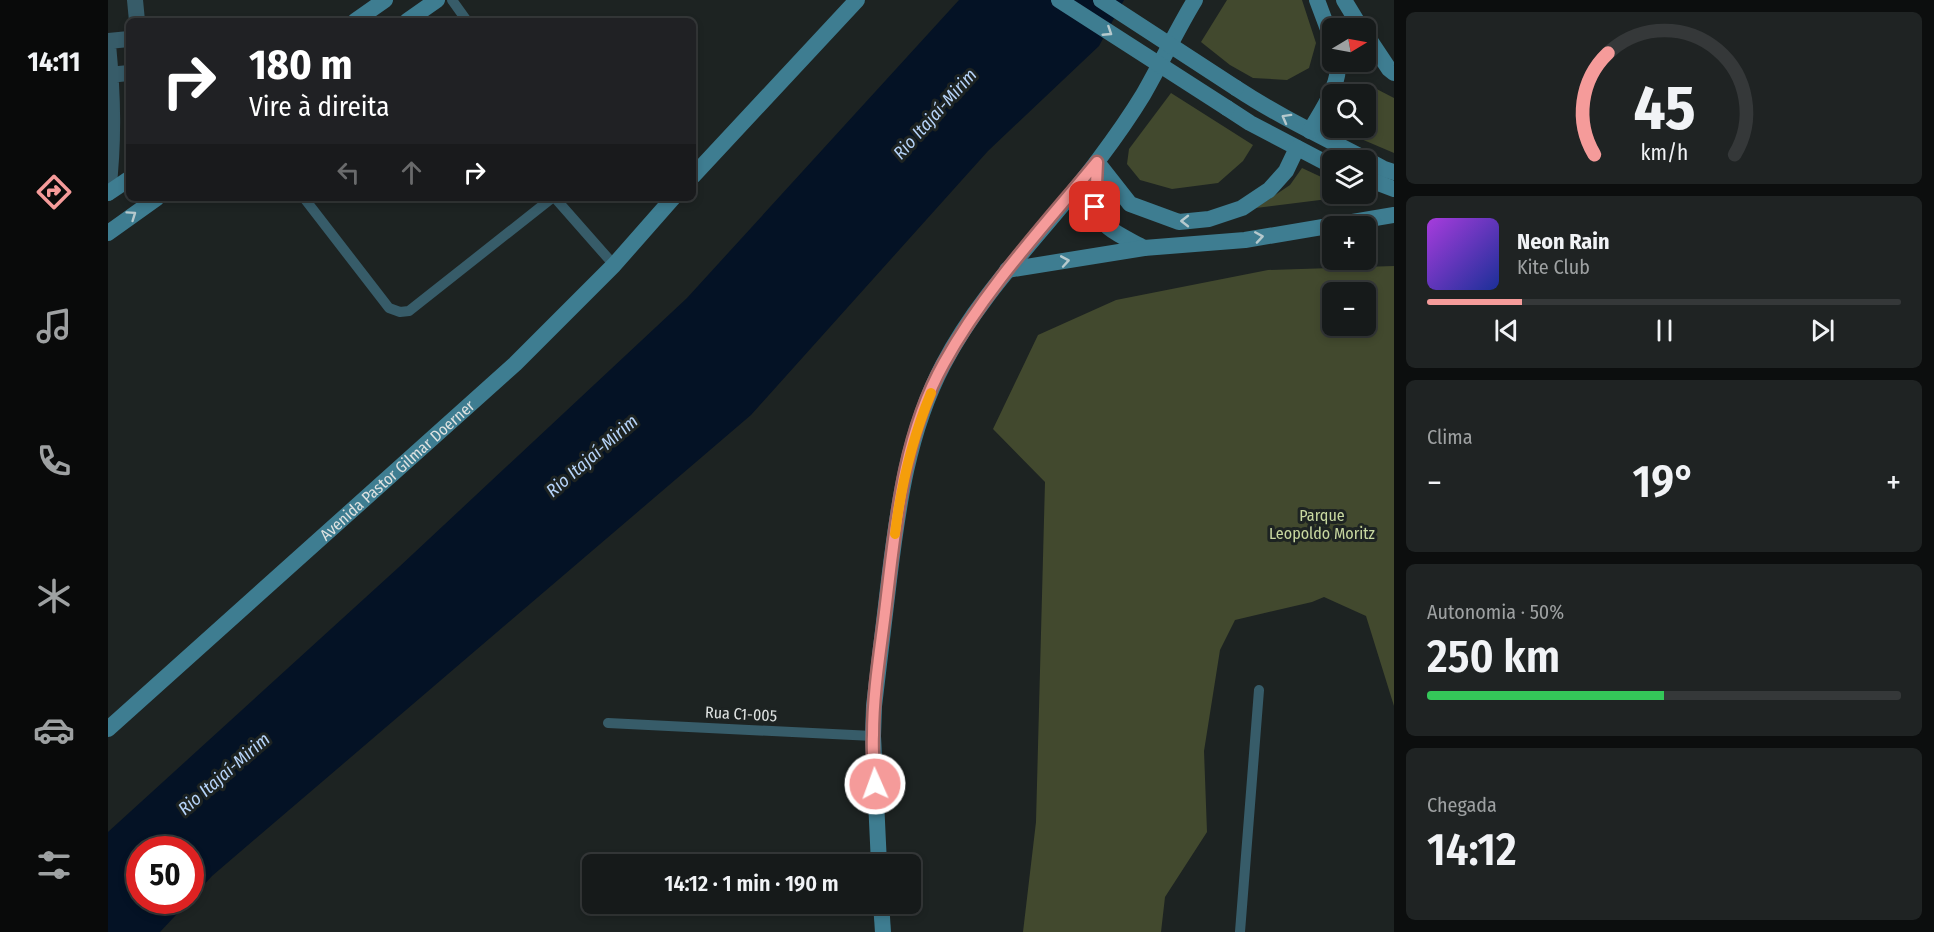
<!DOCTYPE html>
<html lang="pt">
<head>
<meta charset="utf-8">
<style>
  :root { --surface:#161a1a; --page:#1f2323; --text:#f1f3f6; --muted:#9ea1a2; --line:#353839; --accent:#f59b9a }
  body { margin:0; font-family:"Fira Sans Condensed",sans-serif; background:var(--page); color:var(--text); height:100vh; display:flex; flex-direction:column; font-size:22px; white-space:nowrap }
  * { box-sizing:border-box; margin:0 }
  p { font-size:20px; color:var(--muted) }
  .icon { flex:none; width:33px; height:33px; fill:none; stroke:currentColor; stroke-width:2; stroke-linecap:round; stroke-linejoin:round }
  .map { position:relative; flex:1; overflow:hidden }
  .panel { display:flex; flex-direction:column; gap:12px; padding:12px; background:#0c0e0e; width:540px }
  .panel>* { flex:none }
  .guide { position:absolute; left:18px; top:18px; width:570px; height:183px; border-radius:9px; box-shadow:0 3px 9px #0003,0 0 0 2px var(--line); background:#202124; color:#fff; overflow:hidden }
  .needle { width:39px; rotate:80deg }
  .tools { position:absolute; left:1214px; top:18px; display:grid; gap:12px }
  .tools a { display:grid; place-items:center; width:54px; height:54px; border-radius:9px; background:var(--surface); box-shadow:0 3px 9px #0003,0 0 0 2px var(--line); font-size:30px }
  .speed { position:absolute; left:18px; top:836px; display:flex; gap:12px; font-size:30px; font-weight:700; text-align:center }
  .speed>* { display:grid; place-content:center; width:78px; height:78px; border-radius:50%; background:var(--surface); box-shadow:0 3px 9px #0003,0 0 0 2px var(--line); line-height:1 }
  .speed .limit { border:9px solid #d22; background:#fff; color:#111 }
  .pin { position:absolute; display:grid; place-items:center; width:51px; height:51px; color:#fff; margin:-26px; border-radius:12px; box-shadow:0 3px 9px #0006 }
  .me { position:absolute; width:66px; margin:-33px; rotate:358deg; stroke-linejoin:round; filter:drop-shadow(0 0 4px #0008) }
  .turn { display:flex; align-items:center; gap:21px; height:126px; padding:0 24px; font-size:27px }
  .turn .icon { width:78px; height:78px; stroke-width:2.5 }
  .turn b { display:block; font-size:42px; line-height:51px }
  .lanes { display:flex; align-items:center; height:57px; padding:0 24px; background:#0003; justify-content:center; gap:30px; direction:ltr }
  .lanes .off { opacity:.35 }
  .big { font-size:45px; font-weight:600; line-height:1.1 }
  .panel .card { flex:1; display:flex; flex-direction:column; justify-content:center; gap:9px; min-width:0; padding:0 21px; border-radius:9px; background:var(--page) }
  .panel .dial { align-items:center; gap:0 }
  .dial svg { height:156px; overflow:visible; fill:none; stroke:var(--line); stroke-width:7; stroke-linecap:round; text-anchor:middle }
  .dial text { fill:var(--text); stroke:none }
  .song { display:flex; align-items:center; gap:18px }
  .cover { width:72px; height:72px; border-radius:9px; background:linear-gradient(135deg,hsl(280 70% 55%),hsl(230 70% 35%)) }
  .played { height:6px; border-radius:3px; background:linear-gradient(90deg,var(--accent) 20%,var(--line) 20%) }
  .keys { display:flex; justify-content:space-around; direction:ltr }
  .heat { display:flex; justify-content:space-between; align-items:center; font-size:33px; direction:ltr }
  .charge { height:9px; border-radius:4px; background:linear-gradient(90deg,#34c759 50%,var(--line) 0) }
  .trip { position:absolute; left:474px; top:854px; width:339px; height:60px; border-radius:9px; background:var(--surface); box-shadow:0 3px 9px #0003,0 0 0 2px var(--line); font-weight:600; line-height:60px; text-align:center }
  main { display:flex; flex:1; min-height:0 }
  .tabs { display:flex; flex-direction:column; width:108px; justify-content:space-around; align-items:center; background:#090a0a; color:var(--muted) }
  .tabs .icon { width:42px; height:42px }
  .tabs .on { color:var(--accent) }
  .tabs b { font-size:27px; color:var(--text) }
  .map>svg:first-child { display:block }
  .green { fill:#42492e; fill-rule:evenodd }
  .water { fill:#041225 }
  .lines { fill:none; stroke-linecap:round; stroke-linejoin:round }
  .service { stroke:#375c69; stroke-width:10 }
  .minor { stroke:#375c69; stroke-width:16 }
  .secondary { stroke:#3e7d91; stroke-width:16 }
  .secondary-bridge { stroke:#3e7d91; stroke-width:16 }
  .oneway { stroke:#b6c9cd }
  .route-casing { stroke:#9f6564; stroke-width:15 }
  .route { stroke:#f59b9a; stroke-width:10 }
  .slow { stroke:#f59e0b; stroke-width:10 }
  .labels { text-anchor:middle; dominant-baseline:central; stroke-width:6; stroke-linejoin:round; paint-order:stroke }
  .street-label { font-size:16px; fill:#dee2e1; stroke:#1d2322 }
  .park-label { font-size:16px; fill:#c8d8a0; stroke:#1d2322 }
  .water-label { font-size:18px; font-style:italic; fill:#b6d3f8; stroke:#1d2322 }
</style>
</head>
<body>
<main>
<nav class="tabs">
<b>14:11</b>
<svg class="icon on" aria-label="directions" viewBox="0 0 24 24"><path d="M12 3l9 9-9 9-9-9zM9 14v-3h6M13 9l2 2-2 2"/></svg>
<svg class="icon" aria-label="music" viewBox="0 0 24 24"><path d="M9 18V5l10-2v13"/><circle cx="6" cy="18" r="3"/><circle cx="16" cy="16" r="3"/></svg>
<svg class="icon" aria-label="phone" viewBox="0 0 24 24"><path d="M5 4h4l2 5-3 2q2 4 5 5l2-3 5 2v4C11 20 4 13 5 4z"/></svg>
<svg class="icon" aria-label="climate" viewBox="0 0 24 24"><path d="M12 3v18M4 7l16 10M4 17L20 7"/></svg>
<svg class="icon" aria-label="car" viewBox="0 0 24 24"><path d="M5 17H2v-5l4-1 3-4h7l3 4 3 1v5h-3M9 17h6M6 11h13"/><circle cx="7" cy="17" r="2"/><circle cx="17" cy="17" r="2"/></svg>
<svg class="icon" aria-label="filters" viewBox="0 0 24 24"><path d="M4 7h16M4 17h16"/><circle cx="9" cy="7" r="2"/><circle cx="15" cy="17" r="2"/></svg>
</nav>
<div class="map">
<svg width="1286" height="932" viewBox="0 0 1286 932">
  <rect width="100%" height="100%" fill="#1d2322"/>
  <path class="green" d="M1119,0H1194L1208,43L1201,68L1179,80L1145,78L1122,65L1093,42Z
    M1255,82L1286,98V153L1232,130L1233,128H1257V94H1249Z
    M1063,93L1145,145L1135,161L1110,183L1064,189L1032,180L1019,164L1021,149Z
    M1194,168L1224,182V194H1248L1252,195L1148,208L1182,185Z
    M1286,266V706L1258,616L1216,597L1204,602L1127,620L1112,650L1096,751L1099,832L1057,897L1053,932H915L928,822L937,482L885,429L930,335L1008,300L1160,270ZM1257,292V326H1224V292Z"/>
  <path class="water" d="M851,0H1016L991,46L880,151L643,415L104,876L83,899L82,849H32V900H82L52,932H0V832L291,567L579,298Z"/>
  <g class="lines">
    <path class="service" d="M344,0L359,21
      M196,198L281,308L292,312L301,311L444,198
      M447,198L506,265
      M500,723L765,736
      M1132,932L1151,690"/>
    <path class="minor" d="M27,0L29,21
      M0,41L21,39
      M0,44C5,97 6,141 0,193
      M0,75L21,73"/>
    <g class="secondary">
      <path d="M1209,0L1224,40"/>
      <path d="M1236,0L1253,28"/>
      <path d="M247,21L277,0"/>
      <path d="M299,21L329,0"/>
      <path d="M1257,33L1281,69L1286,73"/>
      <path d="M1128,88C1175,119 1226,142 1276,169L1286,172"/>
      <path d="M1119,108L1142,123L1224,166"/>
      <path d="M1202,131C1212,113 1234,83 1229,62"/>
      <path d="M989,162L1022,204L1071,222L1101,219L1134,208L1161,190L1178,171L1189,148"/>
      <path d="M989,162C989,176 985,191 987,205C989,228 1019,238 1036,248"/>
      <path d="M585,176L749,0"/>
      <path d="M1257,178L1286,189"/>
      <path d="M0,193L21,179"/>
      <path d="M0,233L49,198"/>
      <path d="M899,270L1036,248L1137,240L1286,215"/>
      <path id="s1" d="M0,729L407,364L506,265L565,198"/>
      <path d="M771,864L765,736L766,706C771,664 776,622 781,580C790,506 800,432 835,365C875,288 940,228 991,159C1006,139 1021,118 1035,95C1053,64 1068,31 1087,0"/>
      <path d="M773,903L775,932"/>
    </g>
    <path class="secondary-bridge" d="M951,0L1119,108
      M993,0L1128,88"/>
  </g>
  <defs><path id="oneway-chevron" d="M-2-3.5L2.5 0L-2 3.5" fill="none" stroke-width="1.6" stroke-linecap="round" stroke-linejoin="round" transform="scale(1.5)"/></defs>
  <g class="oneway">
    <use href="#oneway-chevron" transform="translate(1000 32) rotate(33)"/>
    <use href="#oneway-chevron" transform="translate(1178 118) rotate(-151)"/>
    <use href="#oneway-chevron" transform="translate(24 215) rotate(-35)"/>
    <use href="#oneway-chevron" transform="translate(1077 221) rotate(-180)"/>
    <use href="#oneway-chevron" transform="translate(1151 237) rotate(-9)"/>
    <use href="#oneway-chevron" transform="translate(957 261) rotate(-10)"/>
  </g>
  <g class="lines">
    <g class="route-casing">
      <path id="route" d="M767,784C766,768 764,751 765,735C765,691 773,647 778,604C788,522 795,436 836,363C877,289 936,226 989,162L987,207"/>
    </g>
    <use href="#route" class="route"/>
    <path class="slow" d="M787,534C793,485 804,439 823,393"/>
  </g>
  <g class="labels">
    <g class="street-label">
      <text stroke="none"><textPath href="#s1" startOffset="388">Avenida Pastor Gilmar Doerner</textPath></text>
      <text transform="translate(633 714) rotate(3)">Rua C1-005</text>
    </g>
    <g class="park-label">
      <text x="1214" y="515">Parque<tspan x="1214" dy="18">Leopoldo Moritz</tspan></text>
    </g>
    <g class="water-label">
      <text transform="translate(827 114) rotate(-48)">Rio Itajaí-Mirim</text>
      <text transform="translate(484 456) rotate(-41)">Rio Itajaí-Mirim</text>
      <text transform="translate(116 774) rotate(-41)">Rio Itajaí-Mirim</text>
    </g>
  </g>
</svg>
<div class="tools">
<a><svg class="needle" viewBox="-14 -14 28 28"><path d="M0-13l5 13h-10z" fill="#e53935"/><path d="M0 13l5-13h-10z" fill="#9ea1a2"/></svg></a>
<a><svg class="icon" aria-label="search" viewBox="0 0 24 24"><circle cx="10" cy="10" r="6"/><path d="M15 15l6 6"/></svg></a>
<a><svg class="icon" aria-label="layers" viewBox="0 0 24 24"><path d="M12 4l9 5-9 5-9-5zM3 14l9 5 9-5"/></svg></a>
<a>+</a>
<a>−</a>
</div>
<div class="speed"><div class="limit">50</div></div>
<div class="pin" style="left:987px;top:207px;background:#d93025"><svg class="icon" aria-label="arrive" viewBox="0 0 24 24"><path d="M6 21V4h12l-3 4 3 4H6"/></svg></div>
<svg class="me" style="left:767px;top:784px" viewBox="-20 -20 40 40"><circle r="17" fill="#f59b9a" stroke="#fff" stroke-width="3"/><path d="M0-11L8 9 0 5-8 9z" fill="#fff"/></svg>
<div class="trip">14:12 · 1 min · 190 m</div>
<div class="guide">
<div class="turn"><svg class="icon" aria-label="right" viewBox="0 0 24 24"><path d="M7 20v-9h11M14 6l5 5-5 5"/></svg><div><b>180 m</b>Vire à direita</div></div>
<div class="lanes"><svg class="icon off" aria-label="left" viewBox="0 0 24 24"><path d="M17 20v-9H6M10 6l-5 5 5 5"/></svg><svg class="icon off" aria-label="ahead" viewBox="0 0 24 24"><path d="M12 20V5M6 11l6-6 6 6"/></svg><svg class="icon" aria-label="right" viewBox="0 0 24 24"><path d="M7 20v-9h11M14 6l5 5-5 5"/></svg></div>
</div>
</div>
<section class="panel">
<div class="card dial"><svg viewBox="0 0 100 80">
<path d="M14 69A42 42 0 1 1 86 69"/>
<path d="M14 69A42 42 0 0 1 21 17" stroke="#f59b9a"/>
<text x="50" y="56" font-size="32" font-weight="700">45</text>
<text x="50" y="72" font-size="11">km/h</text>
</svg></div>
<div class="card">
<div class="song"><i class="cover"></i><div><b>Neon Rain</b><p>Kite Club</p></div></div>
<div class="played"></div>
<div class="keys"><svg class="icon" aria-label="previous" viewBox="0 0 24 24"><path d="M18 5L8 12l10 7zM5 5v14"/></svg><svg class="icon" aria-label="pause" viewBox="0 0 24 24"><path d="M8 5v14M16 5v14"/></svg><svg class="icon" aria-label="next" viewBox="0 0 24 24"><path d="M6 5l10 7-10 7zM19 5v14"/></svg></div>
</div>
<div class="card"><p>Clima</p>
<div class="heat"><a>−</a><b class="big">19°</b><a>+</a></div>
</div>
<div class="card"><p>Autonomia · 50%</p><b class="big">250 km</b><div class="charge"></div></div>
<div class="card"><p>Chegada</p><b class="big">14:12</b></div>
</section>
</main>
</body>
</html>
